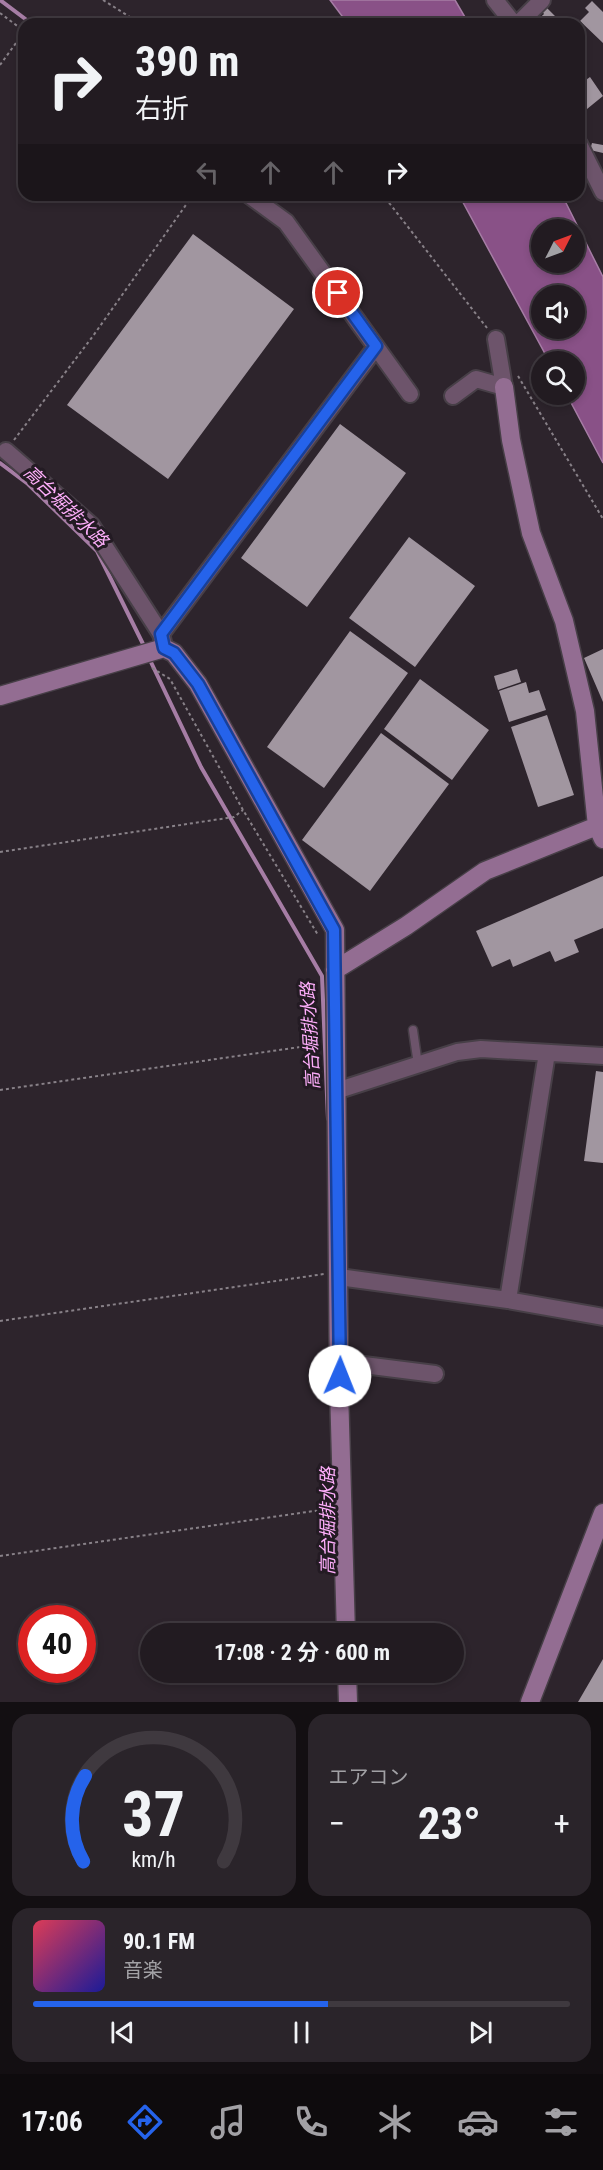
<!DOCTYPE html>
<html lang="ja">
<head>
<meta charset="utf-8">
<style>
  :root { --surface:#221b21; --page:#2a242a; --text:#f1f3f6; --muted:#a2a1a5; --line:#3f393f; --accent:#2563eb }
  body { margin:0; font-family:"Roboto Condensed","Noto Sans JP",sans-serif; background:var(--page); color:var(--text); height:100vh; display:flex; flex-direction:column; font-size:22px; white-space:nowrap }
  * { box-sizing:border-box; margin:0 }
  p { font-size:20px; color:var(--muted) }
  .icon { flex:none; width:33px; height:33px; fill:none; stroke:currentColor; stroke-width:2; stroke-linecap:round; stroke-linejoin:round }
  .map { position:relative; height:1702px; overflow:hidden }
  .drawer { display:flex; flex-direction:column; gap:12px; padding:12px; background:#130f12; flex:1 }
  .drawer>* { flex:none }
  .guide { position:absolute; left:18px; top:18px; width:567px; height:183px; border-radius:18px; box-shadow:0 3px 9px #0003,0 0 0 2px var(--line); background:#221b21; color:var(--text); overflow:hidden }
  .needle { width:39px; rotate:48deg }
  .buttons { position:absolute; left:531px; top:219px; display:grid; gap:12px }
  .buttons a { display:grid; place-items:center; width:54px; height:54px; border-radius:50%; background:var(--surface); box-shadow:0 3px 9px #0003,0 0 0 2px var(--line); font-size:30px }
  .speed { position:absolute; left:18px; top:1605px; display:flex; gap:12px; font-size:30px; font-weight:700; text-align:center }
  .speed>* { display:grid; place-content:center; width:78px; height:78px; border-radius:50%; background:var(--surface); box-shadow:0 3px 9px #0003,0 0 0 2px var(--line); line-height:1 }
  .speed .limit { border:9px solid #d22; background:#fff; color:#111 }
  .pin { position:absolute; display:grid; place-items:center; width:51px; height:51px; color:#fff; margin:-26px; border:3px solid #fff; border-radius:50%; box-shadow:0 2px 6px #0007 }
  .me { position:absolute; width:66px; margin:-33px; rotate:1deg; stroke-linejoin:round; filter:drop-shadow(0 0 4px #0008) }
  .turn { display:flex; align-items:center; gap:21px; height:126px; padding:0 18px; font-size:27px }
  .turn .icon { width:78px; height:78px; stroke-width:2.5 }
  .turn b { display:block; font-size:42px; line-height:51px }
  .lanes { display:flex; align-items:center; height:57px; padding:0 18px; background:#0003; justify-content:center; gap:30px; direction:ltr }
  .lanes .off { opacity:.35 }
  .big { font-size:45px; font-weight:700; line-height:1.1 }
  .drawer .card { flex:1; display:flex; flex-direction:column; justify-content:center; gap:9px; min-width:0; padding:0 21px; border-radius:18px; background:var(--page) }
  .drawer .dial { align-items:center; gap:0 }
  .dial svg { height:156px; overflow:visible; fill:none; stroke:var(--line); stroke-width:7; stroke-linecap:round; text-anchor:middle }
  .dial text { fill:var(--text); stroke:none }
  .song { display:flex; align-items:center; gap:18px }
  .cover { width:72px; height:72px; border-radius:9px; background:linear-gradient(135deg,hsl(350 70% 55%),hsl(240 70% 35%)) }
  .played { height:6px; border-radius:3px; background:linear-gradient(90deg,var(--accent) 55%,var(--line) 55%) }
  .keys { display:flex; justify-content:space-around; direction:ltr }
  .heat { display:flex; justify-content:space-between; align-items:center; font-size:33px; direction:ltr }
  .drawer .tiles { flex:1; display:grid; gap:12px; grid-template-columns:1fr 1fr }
  .card:last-child { grid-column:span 2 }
  .trip { position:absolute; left:140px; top:1623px; width:324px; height:60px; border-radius:30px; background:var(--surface); box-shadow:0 3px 9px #0003,0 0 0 2px var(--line); font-weight:700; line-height:60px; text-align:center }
  .tab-bar { display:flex; height:96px; justify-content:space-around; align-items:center; background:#0e0b0d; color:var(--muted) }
  .tab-bar .icon { width:42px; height:42px }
  .tab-bar .current { color:var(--accent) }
  .tab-bar b { font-size:27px; color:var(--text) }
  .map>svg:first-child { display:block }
  .water { fill:#895187; stroke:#a67da5; stroke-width:1.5; fill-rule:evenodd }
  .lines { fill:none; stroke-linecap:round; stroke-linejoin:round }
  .stream { stroke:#a67da5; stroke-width:4 }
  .building { fill:#a196a0 }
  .lane-casing { stroke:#473f47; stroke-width:11 }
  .street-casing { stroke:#473f47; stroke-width:20 }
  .secondary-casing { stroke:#473f47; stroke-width:21 }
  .path { stroke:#888188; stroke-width:2; stroke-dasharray:3 3; stroke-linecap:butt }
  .lane { stroke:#6d546b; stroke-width:8 }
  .street { stroke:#6d546b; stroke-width:16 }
  .secondary { stroke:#936d92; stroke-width:18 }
  .route-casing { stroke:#184099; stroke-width:15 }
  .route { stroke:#2563eb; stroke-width:10 }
  .labels { text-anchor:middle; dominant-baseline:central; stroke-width:6; stroke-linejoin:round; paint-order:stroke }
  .water-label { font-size:18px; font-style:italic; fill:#feaefb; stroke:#231b23 }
</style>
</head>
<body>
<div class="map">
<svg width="603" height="1702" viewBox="0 0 603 1702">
  <rect width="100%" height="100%" fill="#2d242c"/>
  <path class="water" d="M330,0H455L469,24H348Z
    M459,195H562L603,277V463L567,395L574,394V362L549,361ZM542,230H574V262H542ZM542,296H574V328H542Z"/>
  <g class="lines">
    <path class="stream" d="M0,0L32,24
      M0,463L28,484L97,551L145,648
      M149,658L201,767L322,976L328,1119"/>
  </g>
  <path class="building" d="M592,1L603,12V43L580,21L589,12L585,8Z
    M546,7L556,17L548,24H533L544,14L542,11Z
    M590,77L603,96L587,109L579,99V85Z
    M592,143L603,145V153L590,150Z
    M193,234L294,309L168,479L67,405Z
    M340,424L406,473L307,607L241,558Z
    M409,537L475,586L415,667L349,618Z
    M350,631L408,673L324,788L267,747Z
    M603,649V702L584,658Z
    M517,669L521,682L498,690L494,676Z
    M420,679L489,730L452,780L384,729Z
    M526,682L529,693L539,690L546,710L509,722L499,691Z
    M547,715L574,795L538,807L511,727Z
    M381,733L449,784L370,891L302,840Z
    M603,876V928L574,940L579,952L555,962L550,951L513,967L510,959L492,967L476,931Z
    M596,1071L603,1072V1163L584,1161Z
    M603,1659V1702H578Z"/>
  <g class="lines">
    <g class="lane-casing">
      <path id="lane" d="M413,1030L418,1065"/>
    </g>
    <g class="street-casing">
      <path id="street" d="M495,0L514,24
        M518,24L542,0
        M579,144L603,192
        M249,195L286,222L410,394
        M453,396L476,379L504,387L496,339
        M6,451L91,525L161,634L163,642
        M161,634L376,347
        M336,1091L457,1052L481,1049L603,1056
        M339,1277L508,1300L603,1317
        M508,1300L547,1053
        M340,1362L435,1374"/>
    </g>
    <g class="secondary-casing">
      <path id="secondary" d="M504,387L511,440L531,533L564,621L585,711L597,826L603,839
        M0,696L164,648L174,653L198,684L335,930L339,1389L346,1634
        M335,970L406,926L485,871L597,826
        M347,1672L348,1702
        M530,1702L603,1513"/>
    </g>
    <path class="path" d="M103,0L141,24
      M0,13L24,31
      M0,65L24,32
      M380,195L390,204L487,328
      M518,376L603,519
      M14,440L93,336L193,195
      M152,668L170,679L243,810L318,935
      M0,852L234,817L243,810
      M0,1090L321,1044
      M0,1321L324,1274
      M0,1556L328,1509"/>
    <use href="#lane" class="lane"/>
    <use href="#street" class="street"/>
    <use href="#secondary" class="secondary"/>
  </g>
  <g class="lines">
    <g class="route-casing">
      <path id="route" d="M338,293L376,346L161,634L164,648L174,653L198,684L334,930L340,1376"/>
    </g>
    <use href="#route" class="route"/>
  </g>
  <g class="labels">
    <g class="water-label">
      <text transform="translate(66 506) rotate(44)">高台堀排水路</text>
      <text transform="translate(310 1036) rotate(-93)">高台堀排水路</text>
      <text transform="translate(327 1521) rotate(-90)">高台堀排水路</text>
    </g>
  </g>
</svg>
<div class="buttons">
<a><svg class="needle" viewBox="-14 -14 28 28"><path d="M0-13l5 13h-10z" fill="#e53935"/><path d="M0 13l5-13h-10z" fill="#a2a1a5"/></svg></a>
<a><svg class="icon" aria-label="sound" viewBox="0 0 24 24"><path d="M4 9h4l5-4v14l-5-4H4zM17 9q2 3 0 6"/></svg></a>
<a><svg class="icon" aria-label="search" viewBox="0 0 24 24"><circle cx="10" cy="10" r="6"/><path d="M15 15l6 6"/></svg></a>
</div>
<div class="speed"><div class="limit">40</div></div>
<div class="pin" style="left:338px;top:293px;background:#d93025"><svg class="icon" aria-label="arrive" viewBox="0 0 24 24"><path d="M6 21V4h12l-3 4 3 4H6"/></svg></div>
<svg class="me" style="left:340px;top:1376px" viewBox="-20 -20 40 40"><circle r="19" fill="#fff"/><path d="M0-13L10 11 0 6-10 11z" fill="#2563eb"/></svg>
<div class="trip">17:08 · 2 分 · 600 m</div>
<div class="guide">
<div class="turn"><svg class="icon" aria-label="right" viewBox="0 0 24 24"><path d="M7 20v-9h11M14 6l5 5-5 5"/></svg><div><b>390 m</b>右折</div></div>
<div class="lanes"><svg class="icon off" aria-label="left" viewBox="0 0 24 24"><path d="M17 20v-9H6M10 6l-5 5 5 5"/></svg><svg class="icon off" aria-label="ahead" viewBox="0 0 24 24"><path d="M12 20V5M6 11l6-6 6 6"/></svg><svg class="icon off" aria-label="ahead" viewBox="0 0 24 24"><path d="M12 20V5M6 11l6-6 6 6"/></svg><svg class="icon" aria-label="right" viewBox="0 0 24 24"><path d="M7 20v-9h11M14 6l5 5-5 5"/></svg></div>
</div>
</div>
<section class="drawer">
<div class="tiles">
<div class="card dial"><svg viewBox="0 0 100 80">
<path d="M14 69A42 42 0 1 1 86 69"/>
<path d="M14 69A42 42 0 0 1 15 25" stroke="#2563eb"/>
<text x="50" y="56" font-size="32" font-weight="700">37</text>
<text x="50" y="72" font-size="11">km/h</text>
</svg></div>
<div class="card"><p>エアコン</p>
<div class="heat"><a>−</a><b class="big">23°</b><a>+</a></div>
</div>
<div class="card">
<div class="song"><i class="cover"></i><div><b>90.1 FM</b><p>音楽</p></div></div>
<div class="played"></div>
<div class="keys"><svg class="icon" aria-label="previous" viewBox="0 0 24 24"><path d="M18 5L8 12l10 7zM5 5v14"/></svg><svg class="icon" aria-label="pause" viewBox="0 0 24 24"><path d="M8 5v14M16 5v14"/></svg><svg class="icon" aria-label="next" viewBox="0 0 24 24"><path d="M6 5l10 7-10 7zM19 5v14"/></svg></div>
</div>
</div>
</section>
<nav class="tab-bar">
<b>17:06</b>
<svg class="icon current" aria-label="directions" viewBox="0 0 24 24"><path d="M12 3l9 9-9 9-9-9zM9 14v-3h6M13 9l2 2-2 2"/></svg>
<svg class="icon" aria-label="music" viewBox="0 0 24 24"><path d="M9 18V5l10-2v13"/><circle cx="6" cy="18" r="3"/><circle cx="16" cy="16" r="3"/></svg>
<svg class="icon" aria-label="phone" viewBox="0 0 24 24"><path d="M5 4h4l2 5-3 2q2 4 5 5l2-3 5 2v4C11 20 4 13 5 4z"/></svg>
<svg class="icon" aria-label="climate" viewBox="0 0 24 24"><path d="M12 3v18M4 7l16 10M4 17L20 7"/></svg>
<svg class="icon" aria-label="car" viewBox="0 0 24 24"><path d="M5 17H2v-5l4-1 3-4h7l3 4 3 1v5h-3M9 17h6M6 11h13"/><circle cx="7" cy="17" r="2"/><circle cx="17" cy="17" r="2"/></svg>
<svg class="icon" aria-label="filters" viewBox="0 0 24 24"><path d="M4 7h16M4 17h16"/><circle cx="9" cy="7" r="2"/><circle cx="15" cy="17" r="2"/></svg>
</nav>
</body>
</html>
